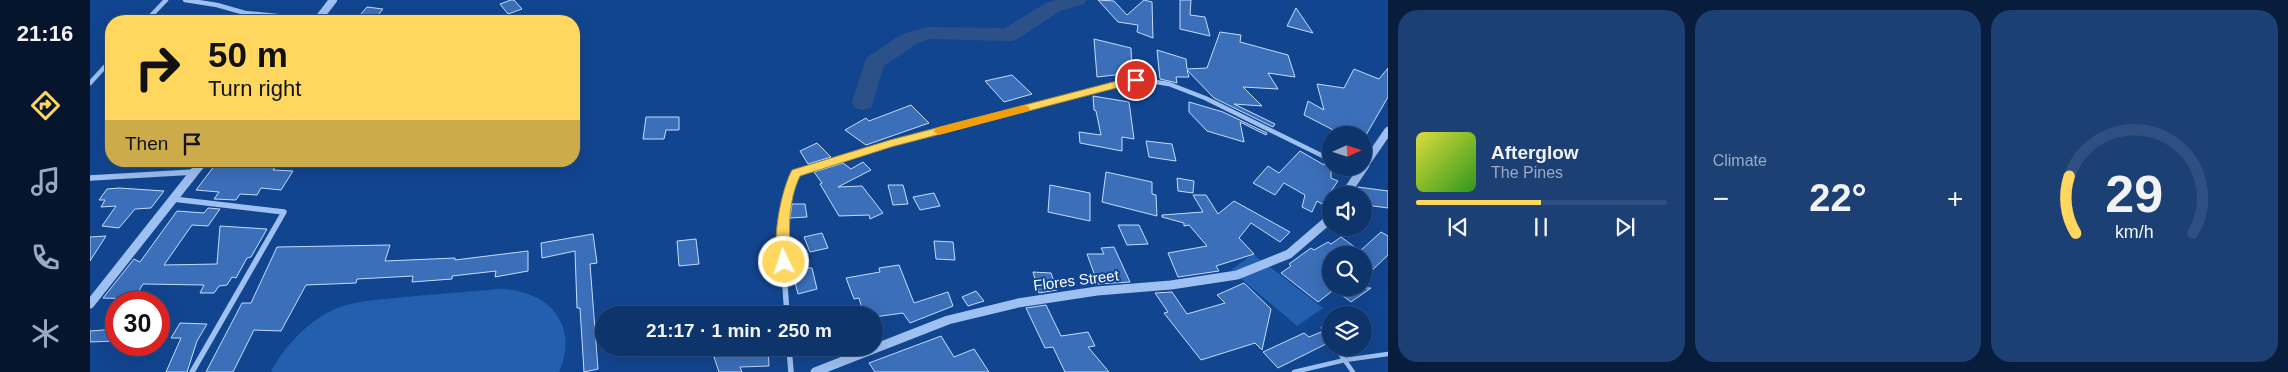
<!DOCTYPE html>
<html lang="en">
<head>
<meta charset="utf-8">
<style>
  :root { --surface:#0e346c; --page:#1c3f74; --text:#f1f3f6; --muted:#9baac2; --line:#2e4f7f; --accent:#ffd65e }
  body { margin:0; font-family:Arial,sans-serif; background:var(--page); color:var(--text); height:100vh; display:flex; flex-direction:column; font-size:19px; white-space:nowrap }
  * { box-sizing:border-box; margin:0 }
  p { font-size:16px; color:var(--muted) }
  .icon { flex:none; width:28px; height:28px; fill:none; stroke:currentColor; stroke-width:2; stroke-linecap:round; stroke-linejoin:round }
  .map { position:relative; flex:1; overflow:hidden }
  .sheet { display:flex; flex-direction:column; gap:10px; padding:10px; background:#081d3b; width:900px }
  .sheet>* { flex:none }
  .top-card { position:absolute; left:15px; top:15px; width:475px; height:152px; border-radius:20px; box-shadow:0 5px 20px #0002,0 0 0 1px var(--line); background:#ffd65e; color:#111; overflow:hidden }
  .needle { width:32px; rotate:87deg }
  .tools { position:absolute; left:1232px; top:126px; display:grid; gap:10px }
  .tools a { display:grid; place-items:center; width:50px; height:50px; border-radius:50%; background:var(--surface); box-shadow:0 5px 20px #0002,0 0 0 1px var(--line); font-size:25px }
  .speed { position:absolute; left:15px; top:291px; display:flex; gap:10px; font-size:25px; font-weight:700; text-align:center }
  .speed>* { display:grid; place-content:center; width:65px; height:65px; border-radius:50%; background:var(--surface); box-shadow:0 5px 20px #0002,0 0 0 1px var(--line); line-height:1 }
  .speed .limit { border:8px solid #d22; background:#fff; color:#111 }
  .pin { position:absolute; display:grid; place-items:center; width:42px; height:42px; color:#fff; margin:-21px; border:2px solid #fff; border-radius:50%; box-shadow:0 1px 5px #0007 }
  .me { position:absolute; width:55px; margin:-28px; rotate:356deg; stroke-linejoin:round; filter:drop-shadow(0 0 4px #0008) }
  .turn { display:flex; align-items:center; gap:18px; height:105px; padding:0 20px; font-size:22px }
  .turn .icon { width:65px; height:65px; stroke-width:2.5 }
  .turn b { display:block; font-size:35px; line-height:42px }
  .then { display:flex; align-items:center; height:48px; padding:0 20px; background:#0003; gap:10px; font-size:19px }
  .big { font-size:38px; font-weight:700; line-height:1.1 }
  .sheet .tile { flex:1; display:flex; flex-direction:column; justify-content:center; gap:8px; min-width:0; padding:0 18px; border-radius:20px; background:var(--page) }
  .sheet .dial { align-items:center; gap:0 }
  .dial svg { height:130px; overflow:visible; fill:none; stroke:var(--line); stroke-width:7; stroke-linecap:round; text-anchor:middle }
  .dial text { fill:var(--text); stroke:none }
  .song { display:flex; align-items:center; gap:15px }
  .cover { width:60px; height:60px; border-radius:8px; background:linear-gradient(135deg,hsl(60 70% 55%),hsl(110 70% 35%)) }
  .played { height:5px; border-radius:2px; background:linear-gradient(90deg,var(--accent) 50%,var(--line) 50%) }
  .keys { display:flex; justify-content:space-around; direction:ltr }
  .heat { display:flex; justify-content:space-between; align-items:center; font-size:28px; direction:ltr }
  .sheet .tiles { flex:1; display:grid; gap:10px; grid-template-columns:repeat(3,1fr) }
  .trip { position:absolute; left:505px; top:306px; width:288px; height:50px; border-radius:25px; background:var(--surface); box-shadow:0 5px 20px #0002,0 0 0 1px var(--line); font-weight:700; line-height:50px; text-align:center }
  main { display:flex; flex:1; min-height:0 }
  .tab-bar { display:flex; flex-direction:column; width:90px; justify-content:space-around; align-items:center; background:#06152b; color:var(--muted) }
  .tab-bar .icon { width:35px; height:35px }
  .tab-bar .current { color:var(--accent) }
  .tab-bar b { font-size:22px; color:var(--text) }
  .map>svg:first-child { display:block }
  .green { fill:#245faf }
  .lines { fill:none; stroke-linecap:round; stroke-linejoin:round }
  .river { fill:#2b5188; fill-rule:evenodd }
  .building { fill:#3b6fb9; stroke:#c5dcfd }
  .service { stroke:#9ec1f2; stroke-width:4.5 }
  .minor-far1 { stroke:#9ec1f2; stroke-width:4.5 }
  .minor { stroke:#9ec1f2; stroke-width:5.5 }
  .tertiary-far1 { stroke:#9ec1f2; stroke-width:8 }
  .tertiary { stroke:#9ec1f2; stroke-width:9 }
  .route { fill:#ffd65e; stroke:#a68b3d }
  .slow { fill:#f59e0b }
  .labels { text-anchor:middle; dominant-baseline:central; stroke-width:4; stroke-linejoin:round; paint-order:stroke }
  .street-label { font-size:15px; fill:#fff; stroke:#124590 }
</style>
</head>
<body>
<main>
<nav class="tab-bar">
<b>21:16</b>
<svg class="icon current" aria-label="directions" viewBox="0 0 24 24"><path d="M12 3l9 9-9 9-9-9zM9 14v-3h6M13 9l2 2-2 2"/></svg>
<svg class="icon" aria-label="music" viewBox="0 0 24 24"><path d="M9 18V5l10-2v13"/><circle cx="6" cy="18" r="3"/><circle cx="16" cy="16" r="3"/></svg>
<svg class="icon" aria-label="phone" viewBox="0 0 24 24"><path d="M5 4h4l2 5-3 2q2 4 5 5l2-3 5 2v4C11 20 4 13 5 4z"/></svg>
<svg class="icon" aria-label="climate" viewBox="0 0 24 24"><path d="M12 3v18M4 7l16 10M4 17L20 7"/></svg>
</nav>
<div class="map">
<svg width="1298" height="372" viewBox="0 0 1298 372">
  <rect width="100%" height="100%" fill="#124590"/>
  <path class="green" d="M1163,254L1233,308L1207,326L1141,270Z
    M410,289C458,290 490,324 469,372H181C195,344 224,315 253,306C276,299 302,299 326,296C354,294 382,291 410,289Z"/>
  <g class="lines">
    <path class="river" d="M966,0H997L994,4L970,11L926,40L919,41L839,39L826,44L794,66L781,108L773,110L765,108L762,102L776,58L812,34L838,27L915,28L956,3Z"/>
  </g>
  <path class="building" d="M421,0H424L432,9L418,14L410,4Z
    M1008,0L1024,1L1037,15L1054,0L1062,2L1063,38L1047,32L1048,25L1028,22Z
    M1090,0H1101L1100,15L1115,17L1120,36L1090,29Z
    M277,7L293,9L283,21H265Z
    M1206,8L1223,33L1197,26Z
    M1130,32L1151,35L1150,42L1198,55L1205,77L1178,73L1188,89L1153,87L1172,106L1144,104L1185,124L1183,127L1124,98L1097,70L1099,77H1086L1087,83L1070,79L1067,50L1096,59L1097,69L1117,68Z
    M1004,39L1041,48L1042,73L1007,77Z
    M1298,68V97L1276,135H1253L1214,115L1218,101L1234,110L1227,84L1254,88L1264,69L1289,79Z
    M922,75L942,94L914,102L895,81Z
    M1003,96L1039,102L1044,139L1032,137V151L990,143L989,132L1011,135L1006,111L1004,110Z
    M1099,102L1133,112L1177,133L1176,135L1150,122L1154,142L1117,131L1099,112Z
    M821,105L839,123L776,145L755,130L776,118L779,121Z
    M556,117H589V130H576L574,139H553Z
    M1056,141L1082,144L1086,161L1059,157Z
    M727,143L741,157L718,164L710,151Z
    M1210,151L1234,165L1236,162L1241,164V178L1248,181L1232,204L1227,201L1222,212L1212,207L1215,195L1194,183L1185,195L1163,183L1178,166L1189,173Z
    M128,161H163L160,165L185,167L183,170L203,171L191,190L171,188L167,195L150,194L146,200L124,199L129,192L106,190Z
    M773,162L781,170L748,187L772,186L793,213L780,219L779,215L749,216L730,184L732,183L724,172L753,163L761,169Z
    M1016,172L1062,182V194L1066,195L1067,216L1012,202Z
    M1087,178L1104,181L1103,193L1088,191Z
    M798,185H813L818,204L803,205Z
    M960,185L1000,193V221L958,212Z
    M1268,187L1298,191V208L1276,205L1274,195H1271Z
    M29,188L74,191L61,208L45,209L29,228L12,226L26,206L11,207L15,200H9L17,189Z
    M844,193L850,206L830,210L823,197Z
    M1103,195H1116L1128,214L1144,201L1200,232L1190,242L1161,223L1149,238L1164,254L1126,266L1129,271L1088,277L1078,253L1117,246L1099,225L1094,226V223L1072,217V215L1113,212Z
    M702,204H715L717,217L700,218Z
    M118,208L130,209L118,226L102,225L74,265L127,264L130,226L177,229L161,257L157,258L146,278L142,277L137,285L129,286L124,293H110L114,285L53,284L44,299L13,298L44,259L50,262L87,211L114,213Z
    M1028,225H1049L1058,244L1037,245Z
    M1291,232L1298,236V255L1274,278V255H1241V292L1228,302L1191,273L1201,266L1199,264L1221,248L1224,250L1238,242L1241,244L1251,237L1270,251Z
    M732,233L738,248L720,252L714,237Z
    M503,234L507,263L500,264L508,369L494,372L490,308H487L485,251L452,258L451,243Z
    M16,236L0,261V237Z
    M606,239L609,264L589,266L587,241Z
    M844,241L863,242L865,260L846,259Z
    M300,245L295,261L365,258V260L438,251V271L405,277L406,271L362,276V279L322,282L323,276L267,279L266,283L216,285L191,331L164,330L143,372H116L152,303H161L187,247Z
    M1024,247L1040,282L1008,284L997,254H1014L1011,248Z
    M809,265L824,303L858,292L863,306L820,323L813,313L784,317V315H774L769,298L764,299L756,278L790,272L789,268Z
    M701,267L722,268L727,289L708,294Z
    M943,272L961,273L967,290L949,293Z
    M1154,283L1181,309L1172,350L1165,343L1111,360L1074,313L1078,312L1065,293L1082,292L1097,314L1135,303L1127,295Z
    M1243,288H1281L1261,302Z
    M886,291L894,301L878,306L872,297Z
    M956,305L971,336L998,332L1005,346L998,347L1019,372H975L963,347L955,348L936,308Z
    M90,323L117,324L107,341L97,372H76L91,338H81Z
    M26,329V341L0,342V331Z
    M1231,332L1238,343L1188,368L1173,352L1214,333L1219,337Z
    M851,336L864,357L884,349L899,372H785L779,363Z
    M658,348H678L679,366L650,367L652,372H629L624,357Z"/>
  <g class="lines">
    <path class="service" d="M1233,328L1241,340
      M1246,348L1263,372
      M1204,372L1255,360L1298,354"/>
    <path class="minor-far1" d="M95,0L127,5L155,13L228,20
      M56,21L76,0
      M0,83L21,60
      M727,166L800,144L1046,79L1079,84L1115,98L1241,160"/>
    <path class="minor" d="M1254,168L1269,176
      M0,178L104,172
      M83,199L194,212L102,372
      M697,315C694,267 688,220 705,173L732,165
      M699,348L701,372"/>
    <path class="tertiary-far1" d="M227,21L243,0
      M109,166L113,161
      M1274,166L1298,131"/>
    <path class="tertiary" d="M1255,195L1275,165
      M0,304L110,165
      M725,372L858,320L928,303L1007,291L1081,285L1147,275L1199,254L1235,223L1241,214"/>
  </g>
  <path class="route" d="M1046,76L1049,77V82L801,147L710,176C697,203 699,234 701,262L699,266H690C680,245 691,190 702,170L800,140Z"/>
  <path class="slow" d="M935,105L940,108L938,111L849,135L843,131L849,127Z"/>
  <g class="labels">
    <g class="street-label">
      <text transform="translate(986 280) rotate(-7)">Flores Street</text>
    </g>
  </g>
</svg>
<div class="tools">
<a><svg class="needle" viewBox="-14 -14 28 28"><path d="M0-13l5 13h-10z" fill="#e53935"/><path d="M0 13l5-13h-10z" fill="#9baac2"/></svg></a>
<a><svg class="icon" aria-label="sound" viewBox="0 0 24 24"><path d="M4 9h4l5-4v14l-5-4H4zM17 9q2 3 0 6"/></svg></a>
<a><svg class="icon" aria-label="search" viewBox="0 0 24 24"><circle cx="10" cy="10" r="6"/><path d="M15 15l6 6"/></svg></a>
<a><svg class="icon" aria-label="layers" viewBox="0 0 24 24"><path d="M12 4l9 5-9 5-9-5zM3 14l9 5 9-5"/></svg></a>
</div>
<div class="speed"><div class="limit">30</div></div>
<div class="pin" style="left:1046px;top:80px;background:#d93025"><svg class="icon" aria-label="arrive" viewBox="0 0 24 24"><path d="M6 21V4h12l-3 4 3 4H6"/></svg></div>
<svg class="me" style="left:694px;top:262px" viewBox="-20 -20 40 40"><circle r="17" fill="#ffd65e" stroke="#fff" stroke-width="3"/><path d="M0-11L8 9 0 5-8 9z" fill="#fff"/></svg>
<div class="trip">21:17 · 1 min · 250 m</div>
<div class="top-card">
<div class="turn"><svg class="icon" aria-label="right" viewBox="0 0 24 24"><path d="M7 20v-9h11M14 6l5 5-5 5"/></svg><div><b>50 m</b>Turn right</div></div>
<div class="then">Then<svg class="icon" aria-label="arrive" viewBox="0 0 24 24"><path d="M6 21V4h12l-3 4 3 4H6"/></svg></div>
</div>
</div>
<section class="sheet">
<div class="tiles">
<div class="tile">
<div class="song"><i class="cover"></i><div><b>Afterglow</b><p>The Pines</p></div></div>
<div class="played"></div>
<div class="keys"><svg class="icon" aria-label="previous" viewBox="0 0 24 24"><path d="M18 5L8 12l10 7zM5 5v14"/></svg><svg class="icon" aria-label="pause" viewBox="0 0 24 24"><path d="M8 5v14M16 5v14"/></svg><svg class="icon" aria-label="next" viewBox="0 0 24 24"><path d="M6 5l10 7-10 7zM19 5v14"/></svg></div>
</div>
<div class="tile"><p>Climate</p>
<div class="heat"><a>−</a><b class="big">22°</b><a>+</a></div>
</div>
<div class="tile dial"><svg viewBox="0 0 100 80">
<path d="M14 69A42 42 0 1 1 86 69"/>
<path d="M14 69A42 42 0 0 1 10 34" stroke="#ffd65e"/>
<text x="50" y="56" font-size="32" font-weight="700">29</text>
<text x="50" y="72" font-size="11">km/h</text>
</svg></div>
</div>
</section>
</main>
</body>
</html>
